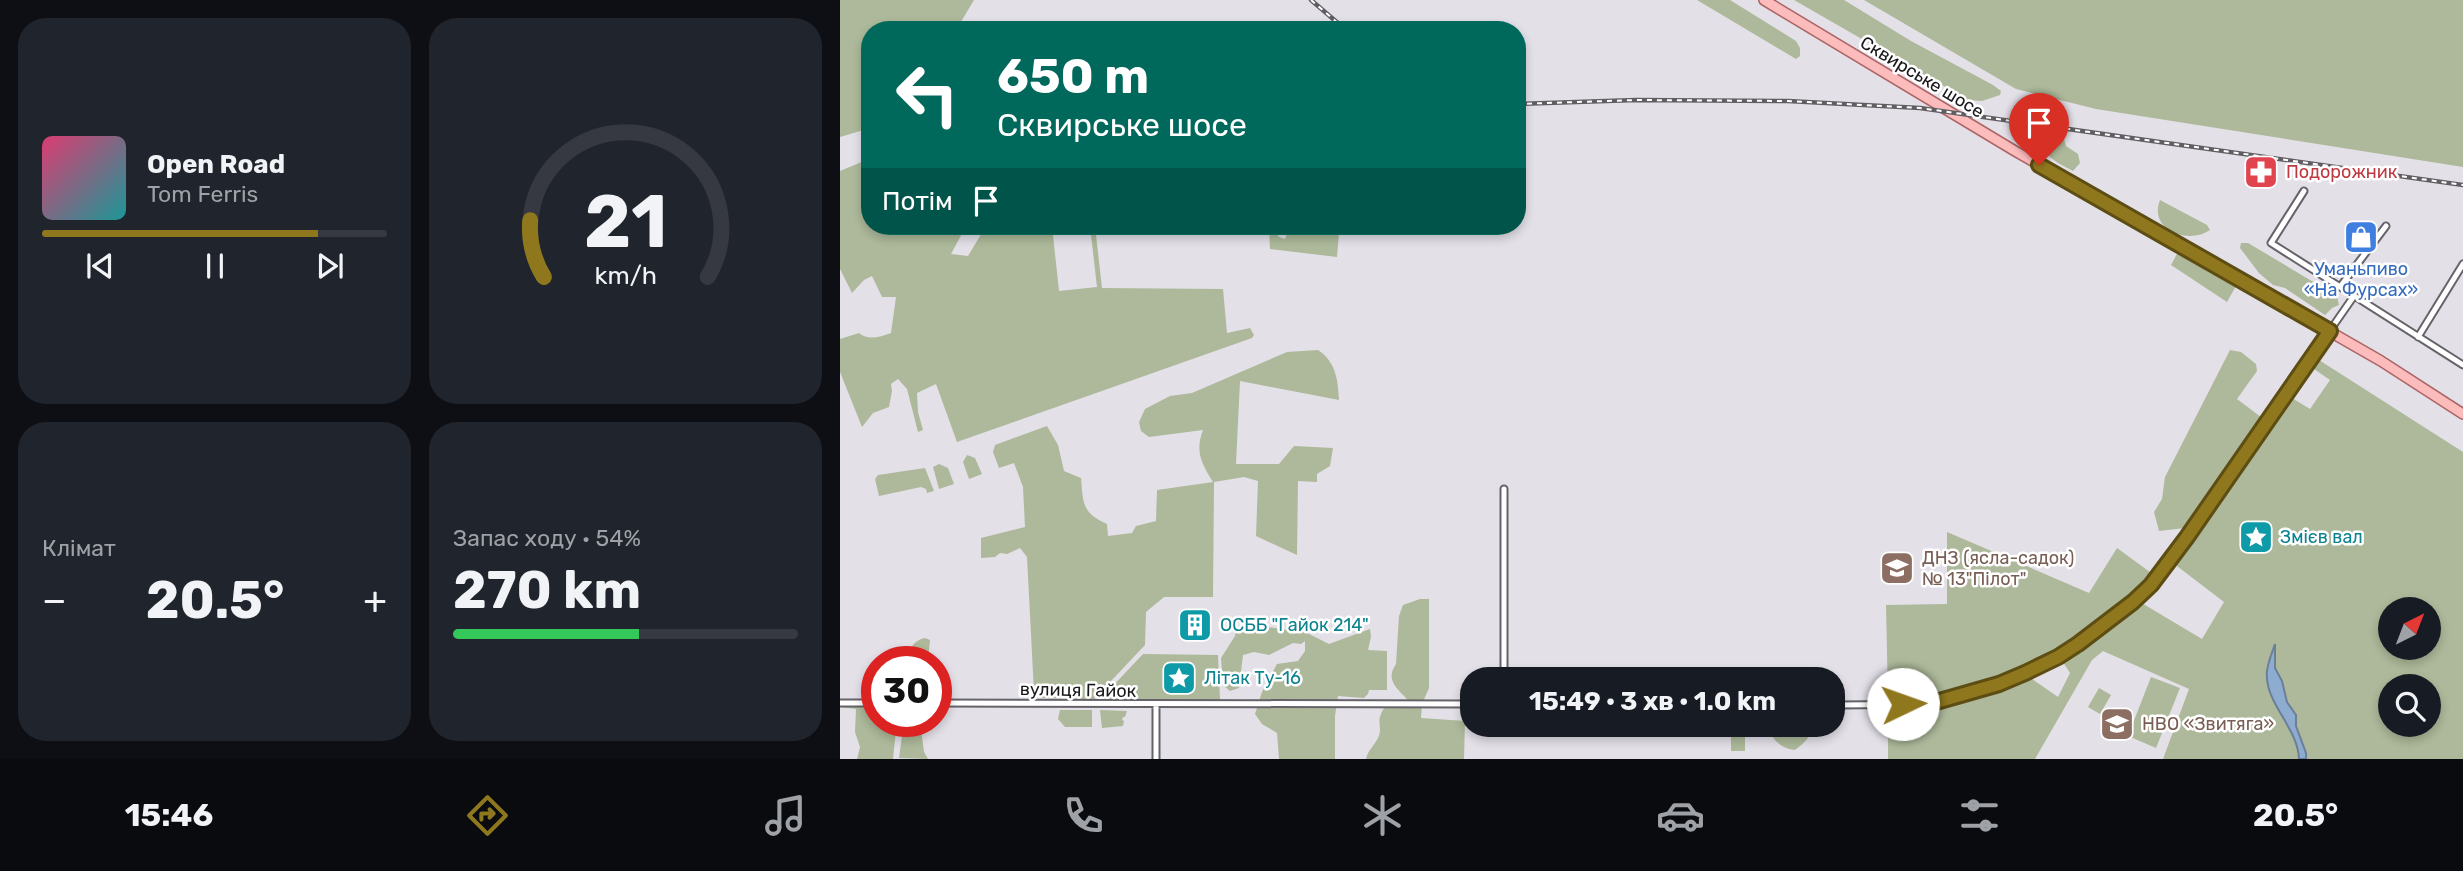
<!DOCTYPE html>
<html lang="uk">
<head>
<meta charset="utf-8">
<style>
  :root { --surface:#171b24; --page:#20242c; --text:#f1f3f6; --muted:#9ea1a6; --line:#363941; --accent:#8f771d }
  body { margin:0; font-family:Rubik,sans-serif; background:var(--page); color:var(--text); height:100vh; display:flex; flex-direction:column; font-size:26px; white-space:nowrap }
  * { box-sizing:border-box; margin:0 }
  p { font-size:23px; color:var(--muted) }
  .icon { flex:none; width:38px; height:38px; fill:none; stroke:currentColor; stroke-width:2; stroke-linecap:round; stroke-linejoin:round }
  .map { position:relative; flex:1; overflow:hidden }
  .side { display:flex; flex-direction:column; gap:18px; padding:18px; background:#0d0f14; width:840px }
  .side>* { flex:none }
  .guide { position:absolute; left:21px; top:21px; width:665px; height:214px; border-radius:28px; box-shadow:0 4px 10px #0003; background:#00695c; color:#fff; overflow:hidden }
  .needle { width:46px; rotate:42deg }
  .controls { position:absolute; left:1538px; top:597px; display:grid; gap:14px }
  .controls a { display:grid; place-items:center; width:63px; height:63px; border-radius:50%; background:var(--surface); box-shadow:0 4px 10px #0003; font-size:35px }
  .speed { position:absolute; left:21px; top:646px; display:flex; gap:14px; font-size:35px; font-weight:700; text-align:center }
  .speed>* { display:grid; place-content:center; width:91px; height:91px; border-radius:50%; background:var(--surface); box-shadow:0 4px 10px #0003; line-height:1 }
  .speed .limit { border:10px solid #d22; background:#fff; color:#111 }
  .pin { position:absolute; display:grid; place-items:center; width:60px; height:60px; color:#fff; margin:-72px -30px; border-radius:50% 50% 50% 0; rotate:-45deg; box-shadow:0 0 7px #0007 }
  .pin .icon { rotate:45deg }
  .me { position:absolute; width:77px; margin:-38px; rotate:87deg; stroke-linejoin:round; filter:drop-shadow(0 0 5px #0008) }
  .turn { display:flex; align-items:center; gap:24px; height:147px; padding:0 21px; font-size:32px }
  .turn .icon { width:91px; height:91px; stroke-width:2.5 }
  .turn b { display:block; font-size:49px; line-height:60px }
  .then { display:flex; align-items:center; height:66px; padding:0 21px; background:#0003; gap:14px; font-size:26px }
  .big { font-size:52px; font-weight:700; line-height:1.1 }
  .side .card { flex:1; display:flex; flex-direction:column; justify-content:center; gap:10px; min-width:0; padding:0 24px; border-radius:28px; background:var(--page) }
  .side .dial { align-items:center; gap:0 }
  .dial svg { height:182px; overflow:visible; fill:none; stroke:var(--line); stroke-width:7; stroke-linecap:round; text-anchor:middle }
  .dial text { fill:var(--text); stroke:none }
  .song { display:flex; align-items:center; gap:21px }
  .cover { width:84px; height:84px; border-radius:10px; background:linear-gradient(135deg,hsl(340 70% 55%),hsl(180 70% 35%)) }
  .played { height:7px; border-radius:4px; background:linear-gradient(90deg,var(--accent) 80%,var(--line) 80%) }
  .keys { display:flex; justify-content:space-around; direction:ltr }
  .heat { display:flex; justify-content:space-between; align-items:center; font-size:38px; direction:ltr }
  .charge { height:10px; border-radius:5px; background:linear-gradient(90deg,#34c759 54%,var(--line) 0) }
  .side .tiles { flex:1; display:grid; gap:18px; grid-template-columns:repeat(2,1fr) }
  .trip { position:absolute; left:620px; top:667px; width:385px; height:70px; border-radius:28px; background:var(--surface); box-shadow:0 4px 10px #0003; font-weight:700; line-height:70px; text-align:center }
  .menu { display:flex; height:112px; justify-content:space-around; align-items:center; background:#090b0e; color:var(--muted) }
  .menu .icon { width:49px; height:49px }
  .menu .selected { color:var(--accent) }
  .menu b { font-size:32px; color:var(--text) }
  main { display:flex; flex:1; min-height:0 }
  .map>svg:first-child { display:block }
  .green { fill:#adb99a; fill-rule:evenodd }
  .water { fill:#8eaccf; stroke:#6b7f99; stroke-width:2 }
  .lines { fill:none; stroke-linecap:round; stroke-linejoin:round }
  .minor-casing { stroke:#656369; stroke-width:9 }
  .primary-casing { stroke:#ac6566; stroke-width:12 }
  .minor { stroke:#fff; stroke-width:5 }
  .primary { stroke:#fdbcbc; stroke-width:9 }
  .rail-casing { stroke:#605e63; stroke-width:4.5 }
  .rail { stroke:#fff; stroke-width:2; stroke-dasharray:5; stroke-linecap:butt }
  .route-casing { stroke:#5d4d13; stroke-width:18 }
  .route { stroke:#8f771d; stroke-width:12 }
  .labels { text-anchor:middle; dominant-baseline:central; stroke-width:5; stroke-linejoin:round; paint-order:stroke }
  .street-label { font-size:18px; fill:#18171a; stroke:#fff }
  .health-label { font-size:18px; fill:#be3a42; stroke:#fff; text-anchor:start }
  .shop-label { font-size:18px; fill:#366cbe; stroke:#fff }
  .culture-label { font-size:18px; fill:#0d838f; stroke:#fff; text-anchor:start }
  .education-label { font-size:18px; fill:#785e54; stroke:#fff; text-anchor:start }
</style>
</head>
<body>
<main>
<section class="side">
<div class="tiles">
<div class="card">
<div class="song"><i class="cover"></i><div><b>Open Road</b><p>Tom Ferris</p></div></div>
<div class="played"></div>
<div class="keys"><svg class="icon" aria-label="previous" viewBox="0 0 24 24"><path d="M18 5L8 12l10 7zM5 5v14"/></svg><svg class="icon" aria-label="pause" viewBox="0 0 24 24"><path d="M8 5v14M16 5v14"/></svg><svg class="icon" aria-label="next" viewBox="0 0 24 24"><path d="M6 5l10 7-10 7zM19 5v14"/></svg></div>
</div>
<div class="card dial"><svg viewBox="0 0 100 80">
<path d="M14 69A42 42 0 1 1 86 69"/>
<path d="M14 69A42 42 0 0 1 8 44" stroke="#8f771d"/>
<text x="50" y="56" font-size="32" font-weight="700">21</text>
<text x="50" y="72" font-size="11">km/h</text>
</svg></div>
<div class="card"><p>Клімат</p>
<div class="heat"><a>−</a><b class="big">20.5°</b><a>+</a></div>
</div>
<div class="card"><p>Запас ходу · 54%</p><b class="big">270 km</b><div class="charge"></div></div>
</div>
</section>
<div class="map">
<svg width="1623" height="759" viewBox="0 0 1623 759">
  <rect width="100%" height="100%" fill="#e3e0e8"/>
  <path class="green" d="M0,0H134L116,30H30V128L0,137Z
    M857,0H890L956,41L960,48V56L956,59Z
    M954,0H1004L1071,41L1153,85L1161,91L1160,95L1142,101L1128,100Z
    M1024,0H1623V167L1256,109L1176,89Z
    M1194,125L1222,132L1226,146L1238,154L1240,163L1233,171L1218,163L1180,135L1184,126Z
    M24,161L30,179V226H126L111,254L128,256L146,226H212L219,291L257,287L250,226H255L262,288L383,289L387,333L410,328L414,335L412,338L117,442L96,384L77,393L78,412L83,430L78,432L67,389L58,379L51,384L52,391L49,407L33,413L22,427L0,372V339L19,333C29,341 39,337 51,333L56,297H42L32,276L24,280L12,293L0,269V171Z
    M1320,200L1367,225L1370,230C1349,245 1308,230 1320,200Z
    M429,226H438L436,231L439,237L445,239L450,226H489V228L499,233L497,257L430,249Z
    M1401,243H1408L1497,296L1499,305L1492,308L1485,315L1445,288L1433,285L1419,273L1400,248Z
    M1338,252L1396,286L1387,302L1331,265Z
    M478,350C496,362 498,380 499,400L400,381L396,464H439L454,446L493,448L490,466L477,474V482L458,481L457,555L416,536L418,481L404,477L374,482L373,597H324L306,612L305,645L254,699L203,698L194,692L187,557L180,548L167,554L160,553L155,557L141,558V538L185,527L183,487L174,463L159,468L153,452L155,445L207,426L218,445L224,471L241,478C243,503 242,513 267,524L268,536L292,533L296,526L316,521L317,490L373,482C361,463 355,451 363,430L309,437L301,431L299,422L305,409L330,396L352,393L447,352Z
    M1390,350L1401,352L1416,364L1417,371L1397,399L1421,417L1345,528L1319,531L1314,512L1322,499L1325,477Z
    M1479,360L1623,452V759H1323L1349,689L1263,651L1252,660L1195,759H1048V710L1098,707L1165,688L1189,677L1218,697L1230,673L1223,662L1283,618L1300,602L1362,639L1384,602L1333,563L1452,398L1470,409L1490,380L1474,369L1475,362ZM1550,609H1589V648H1550ZM1550,686H1589V724H1550Z
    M127,455L135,458L142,474L129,479L123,462Z
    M99,464L108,468L114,484L99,489L93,467Z
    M85,468L94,491L87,493L86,489L81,487L39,496L35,479L38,475Z
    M1107,532L1249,593L1277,548L1314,575C1256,636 1184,677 1102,695C1084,699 1065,699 1048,700L1046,605L1107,604Z
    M580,599H589V688L582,704L581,718L625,721L624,759H526C528,750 534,746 538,738C544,725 533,722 547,704H571C562,691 543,682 556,664L559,616L563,605Z
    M408,624L467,633L489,644L530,629L531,637L528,650L547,651V690H529L528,694L524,698L498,696L495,716V759H439L437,733L422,724L415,714L422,692L437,664L458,661L465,651V641L461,644L453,643L429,655L414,652L403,655L399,688L390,691L383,685L381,658L395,636L396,628Z
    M85,638L90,640L88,661H67C70,649 72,641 85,638Z
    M303,654L378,655L380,700L264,699L269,690Z
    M1311,677L1340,688L1316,748L1288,736Z
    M1259,688L1271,695L1260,714L1248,707Z
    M0,707H37V721H57L53,759H17L20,747L15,732L16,709Z
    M220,710H252V727H225L218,719Z
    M260,710L287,711L285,717H283L282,720L284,721L283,726L262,728Z
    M64,721H80L84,752L88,759L59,758Z
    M930,725L972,724C973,736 964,743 955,750C941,749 929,738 930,725Z
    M891,728H905V751H891Z"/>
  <path class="water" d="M1435,644V668L1442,681L1447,702L1456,715V726L1466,753V759H1459C1458,727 1424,703 1427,671C1428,662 1432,653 1435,644Z"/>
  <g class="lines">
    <g class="minor-casing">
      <path id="minor" d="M1464,191L1431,243L1623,365
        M1500,287L1546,226
        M1578,337L1623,264
        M664,679V489
        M0,703H37
        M96,703L632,704
        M992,705C1026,704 1060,706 1094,702C1106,701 1118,695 1130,692C1206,670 1276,629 1325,567L1514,296
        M316,759V704"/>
    </g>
    <g class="primary-casing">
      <path id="primary" d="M924,0L1175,151L1541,361L1623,414"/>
    </g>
    <use href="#minor" class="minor"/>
    <use href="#primary" class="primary"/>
    <g class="rail-casing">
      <path id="rail" d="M471,0L506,30
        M677,104L796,100L948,101L1080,108L1623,185"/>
    </g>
    <use href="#rail" class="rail"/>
  </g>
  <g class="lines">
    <g class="route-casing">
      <path id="route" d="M1063,704L1096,702L1159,684L1185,673L1218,657L1238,644L1293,602L1311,585L1347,537L1490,331L1199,165"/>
    </g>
    <use href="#route" class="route"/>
  </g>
  <defs>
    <g id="pharmacy-square" transform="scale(1.75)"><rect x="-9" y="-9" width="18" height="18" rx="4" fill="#e0444e" stroke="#fff"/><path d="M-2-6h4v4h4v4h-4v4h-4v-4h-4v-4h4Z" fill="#fff"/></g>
    <g id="shop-square" transform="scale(1.75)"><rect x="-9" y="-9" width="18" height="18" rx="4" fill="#3f7fe0" stroke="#fff"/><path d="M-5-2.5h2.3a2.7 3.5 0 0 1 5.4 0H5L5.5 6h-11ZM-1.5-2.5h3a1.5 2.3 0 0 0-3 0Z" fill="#fff"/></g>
    <g id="sight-square" transform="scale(1.75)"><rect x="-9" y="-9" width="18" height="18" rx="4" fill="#0f9aa8" stroke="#fff"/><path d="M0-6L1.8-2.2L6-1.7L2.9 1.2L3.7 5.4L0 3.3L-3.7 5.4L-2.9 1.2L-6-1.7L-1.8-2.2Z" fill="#fff"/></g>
    <g id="school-square" transform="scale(1.75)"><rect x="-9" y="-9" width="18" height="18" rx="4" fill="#8d6e63" stroke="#fff"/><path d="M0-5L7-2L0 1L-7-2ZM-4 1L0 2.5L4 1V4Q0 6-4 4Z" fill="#fff"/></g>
    <g id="building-square" transform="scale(1.75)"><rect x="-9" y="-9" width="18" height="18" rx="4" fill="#0f9aa8" stroke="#fff"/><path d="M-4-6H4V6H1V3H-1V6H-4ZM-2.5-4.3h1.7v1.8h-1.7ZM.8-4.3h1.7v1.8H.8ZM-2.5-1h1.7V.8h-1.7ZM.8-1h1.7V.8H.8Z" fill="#fff"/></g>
  </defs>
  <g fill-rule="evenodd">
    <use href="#pharmacy-square" x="1421" y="172"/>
    <use href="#shop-square" x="1521" y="237"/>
    <use href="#sight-square" x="1416" y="537"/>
    <use href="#school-square" x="1057" y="568"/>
    <use href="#building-square" x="355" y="625"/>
    <use href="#sight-square" x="339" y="678"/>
    <use href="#school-square" x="1277" y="724"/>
  </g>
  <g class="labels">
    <g class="street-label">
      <text transform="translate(1082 77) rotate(31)">Сквирське шосе</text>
      <text transform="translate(238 690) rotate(1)">вулиця Гайок</text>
    </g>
    <g class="health-label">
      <text x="1446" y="172">Подорожник</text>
    </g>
    <g class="shop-label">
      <text x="1521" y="269">Уманьпиво<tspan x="1521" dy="21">«На Фурсах»</tspan></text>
    </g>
    <g class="culture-label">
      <text x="1440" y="537">Змієв вал</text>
      <text x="380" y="625">ОСББ "Гайок 214"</text>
      <text x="364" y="678">Літак Ту-16</text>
    </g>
    <g class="education-label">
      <text x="1082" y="558">ДНЗ (ясла-садок)<tspan x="1082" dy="21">№ 13"Пілот"</tspan></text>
      <text x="1302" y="724">НВО «Звитяга»</text>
    </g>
  </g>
</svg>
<div class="controls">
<a><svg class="needle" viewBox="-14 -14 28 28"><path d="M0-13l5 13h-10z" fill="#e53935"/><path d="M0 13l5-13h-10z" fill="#9ea1a6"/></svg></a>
<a><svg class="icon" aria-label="search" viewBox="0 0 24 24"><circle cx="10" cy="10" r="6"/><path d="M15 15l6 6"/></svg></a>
</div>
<div class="speed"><div class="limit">30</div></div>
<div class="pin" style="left:1199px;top:165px;background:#d93025"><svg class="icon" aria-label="arrive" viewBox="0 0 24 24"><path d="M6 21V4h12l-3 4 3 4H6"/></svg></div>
<svg class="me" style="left:1063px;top:704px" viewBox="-20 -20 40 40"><circle r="19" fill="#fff"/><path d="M0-13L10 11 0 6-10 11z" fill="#8f771d"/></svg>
<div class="trip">15:49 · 3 хв · 1.0 km</div>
<div class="guide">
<div class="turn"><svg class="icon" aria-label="left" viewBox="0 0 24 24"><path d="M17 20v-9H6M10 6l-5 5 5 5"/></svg><div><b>650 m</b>Сквирське шосе</div></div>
<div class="then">Потім<svg class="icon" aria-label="arrive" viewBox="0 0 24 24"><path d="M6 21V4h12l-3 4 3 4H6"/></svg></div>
</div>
</div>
</main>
<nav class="menu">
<b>15:46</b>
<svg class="icon selected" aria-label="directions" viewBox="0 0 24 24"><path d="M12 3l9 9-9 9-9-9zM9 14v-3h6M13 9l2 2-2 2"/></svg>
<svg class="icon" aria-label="music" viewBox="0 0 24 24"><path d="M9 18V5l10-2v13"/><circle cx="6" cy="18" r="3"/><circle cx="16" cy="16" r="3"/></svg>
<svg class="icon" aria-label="phone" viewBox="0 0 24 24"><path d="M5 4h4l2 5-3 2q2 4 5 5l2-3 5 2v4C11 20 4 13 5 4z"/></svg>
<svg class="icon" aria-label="climate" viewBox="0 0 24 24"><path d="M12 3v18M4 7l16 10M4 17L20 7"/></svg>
<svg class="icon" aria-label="car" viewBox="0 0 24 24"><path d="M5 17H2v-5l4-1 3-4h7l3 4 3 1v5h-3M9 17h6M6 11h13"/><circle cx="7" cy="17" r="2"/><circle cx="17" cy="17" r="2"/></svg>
<svg class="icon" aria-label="filters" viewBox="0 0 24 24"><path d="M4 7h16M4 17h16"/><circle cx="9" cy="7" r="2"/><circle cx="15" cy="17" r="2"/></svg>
<b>20.5°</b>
</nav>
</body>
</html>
